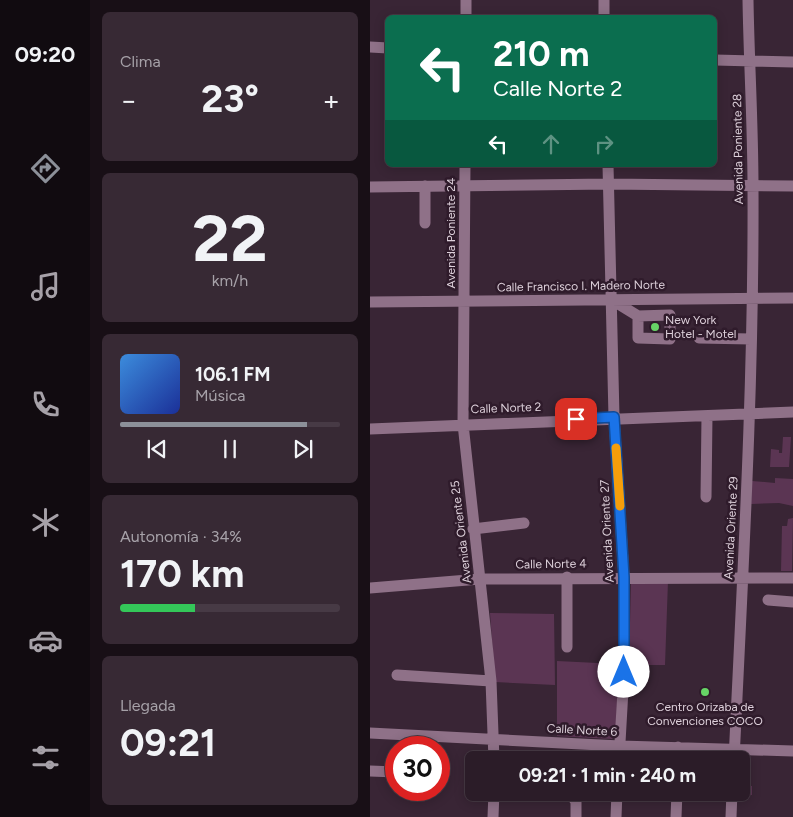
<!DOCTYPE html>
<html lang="es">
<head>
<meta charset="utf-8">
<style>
  :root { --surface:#2b1c28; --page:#372934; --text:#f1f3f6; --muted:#a6a1a8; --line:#473a45; --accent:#8c9099 }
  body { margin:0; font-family:Figtree,sans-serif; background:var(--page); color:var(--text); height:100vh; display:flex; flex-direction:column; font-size:19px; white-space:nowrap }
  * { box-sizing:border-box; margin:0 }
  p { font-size:16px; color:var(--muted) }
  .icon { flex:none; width:28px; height:28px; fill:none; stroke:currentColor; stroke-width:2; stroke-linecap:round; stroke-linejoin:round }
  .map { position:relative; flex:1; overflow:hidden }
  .side { display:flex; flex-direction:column; gap:12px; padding:12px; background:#180f16; width:280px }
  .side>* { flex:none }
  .banner { position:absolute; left:15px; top:15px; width:332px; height:152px; border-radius:8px; box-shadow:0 2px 12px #0003,0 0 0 1px var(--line); background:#0b6e4f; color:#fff; overflow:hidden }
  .speed { position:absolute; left:15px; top:736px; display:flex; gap:10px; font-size:25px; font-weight:700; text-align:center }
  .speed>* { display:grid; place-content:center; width:65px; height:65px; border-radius:50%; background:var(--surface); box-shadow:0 2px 12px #0003,0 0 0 1px var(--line); line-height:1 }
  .speed .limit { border:8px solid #d22; background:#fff; color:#111 }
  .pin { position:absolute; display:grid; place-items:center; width:42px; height:42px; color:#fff; margin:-21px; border-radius:10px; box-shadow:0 2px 8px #0006 }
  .me { position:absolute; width:55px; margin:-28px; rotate:0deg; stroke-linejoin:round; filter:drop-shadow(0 0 4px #0008) }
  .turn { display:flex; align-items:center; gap:18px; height:105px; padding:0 25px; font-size:22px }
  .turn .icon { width:65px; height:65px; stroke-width:2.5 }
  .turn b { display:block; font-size:35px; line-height:42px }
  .lanes { display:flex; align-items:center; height:48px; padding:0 25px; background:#0003; justify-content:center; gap:25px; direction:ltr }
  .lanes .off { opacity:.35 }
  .big { font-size:38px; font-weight:700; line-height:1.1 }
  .side .widget { flex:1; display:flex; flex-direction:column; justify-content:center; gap:8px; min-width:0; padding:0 18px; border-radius:8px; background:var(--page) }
  .side .dial { align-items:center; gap:0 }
  .dial b { font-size:65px; line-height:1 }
  .song { display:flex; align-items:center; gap:15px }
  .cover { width:60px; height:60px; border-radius:8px; background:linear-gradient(135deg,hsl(210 70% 55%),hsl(230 70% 35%)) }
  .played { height:5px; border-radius:2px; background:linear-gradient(90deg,var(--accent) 85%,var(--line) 85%) }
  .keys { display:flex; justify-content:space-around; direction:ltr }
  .heat { display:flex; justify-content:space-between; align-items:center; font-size:28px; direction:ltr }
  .charge { height:8px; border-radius:4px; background:linear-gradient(90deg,#34c759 34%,var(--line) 0) }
  .trip { position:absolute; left:95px; top:751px; width:285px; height:50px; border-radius:8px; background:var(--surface); box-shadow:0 2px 12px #0003,0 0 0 1px var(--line); font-weight:700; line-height:50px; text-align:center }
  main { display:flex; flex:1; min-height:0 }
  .tab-bar { display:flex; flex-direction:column; width:90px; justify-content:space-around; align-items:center; background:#110b10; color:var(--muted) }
  .tab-bar .icon { width:35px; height:35px }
  .tab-bar .current { color:var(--accent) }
  .tab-bar b { font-size:22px; color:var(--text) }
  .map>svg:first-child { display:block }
  .green { fill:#5b3553 }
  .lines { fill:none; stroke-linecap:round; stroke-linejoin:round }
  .minor { stroke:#8f7188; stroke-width:11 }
  .route-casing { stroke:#114b97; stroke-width:12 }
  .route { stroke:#1a73e8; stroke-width:9 }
  .slow { stroke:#f59e0b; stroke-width:9 }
  .poi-dot { fill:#67d466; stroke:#2f1b2b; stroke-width:2 }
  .labels { text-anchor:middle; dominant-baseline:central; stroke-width:5; stroke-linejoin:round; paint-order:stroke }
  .street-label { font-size:12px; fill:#ddd0da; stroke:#2f1b2b }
  .poi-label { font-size:12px; fill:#ddd0da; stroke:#2f1b2b; text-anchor:start }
</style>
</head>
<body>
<main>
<nav class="tab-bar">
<b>09:20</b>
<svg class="icon current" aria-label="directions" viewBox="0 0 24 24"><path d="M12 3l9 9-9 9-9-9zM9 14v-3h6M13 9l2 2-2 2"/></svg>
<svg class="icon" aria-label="music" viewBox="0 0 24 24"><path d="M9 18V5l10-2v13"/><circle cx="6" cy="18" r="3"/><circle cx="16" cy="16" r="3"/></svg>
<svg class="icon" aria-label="phone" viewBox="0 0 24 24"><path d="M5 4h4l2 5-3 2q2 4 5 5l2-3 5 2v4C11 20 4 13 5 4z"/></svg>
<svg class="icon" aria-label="climate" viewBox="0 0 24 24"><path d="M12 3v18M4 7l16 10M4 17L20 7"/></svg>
<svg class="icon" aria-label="car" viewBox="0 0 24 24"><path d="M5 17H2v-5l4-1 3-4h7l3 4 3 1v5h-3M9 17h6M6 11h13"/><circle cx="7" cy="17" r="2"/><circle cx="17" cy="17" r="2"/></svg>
<svg class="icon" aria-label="filters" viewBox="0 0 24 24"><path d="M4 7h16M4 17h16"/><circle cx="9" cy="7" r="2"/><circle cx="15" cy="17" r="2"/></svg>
</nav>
<section class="side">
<div class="widget"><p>Clima</p>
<div class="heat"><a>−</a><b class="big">23°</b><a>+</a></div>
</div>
<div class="widget dial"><b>22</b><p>km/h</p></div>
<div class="widget">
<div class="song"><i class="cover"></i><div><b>106.1 FM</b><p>Música</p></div></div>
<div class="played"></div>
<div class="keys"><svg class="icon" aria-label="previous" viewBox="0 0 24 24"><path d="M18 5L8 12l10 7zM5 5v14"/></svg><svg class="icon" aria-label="pause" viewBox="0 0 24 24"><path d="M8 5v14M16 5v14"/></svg><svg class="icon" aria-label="next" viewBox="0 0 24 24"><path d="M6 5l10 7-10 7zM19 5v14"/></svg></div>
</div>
<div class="widget"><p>Autonomía · 34%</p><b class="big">170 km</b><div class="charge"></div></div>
<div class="widget"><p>Llegada</p><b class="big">09:21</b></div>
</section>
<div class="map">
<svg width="423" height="817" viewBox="0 0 423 817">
  <rect width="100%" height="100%" fill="#392535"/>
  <path class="green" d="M413,437H421L419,467H400L401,449L409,450V453H412Z
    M405,478L423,479V506L409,503L381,504L382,481L405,483Z
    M423,518L422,571H411L412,526H417L418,519Z
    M261,580L298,581L295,665H259Z
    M120,613L184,614L185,685L125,682Z
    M187,661L248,664L246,734L242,739L187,736Z
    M313,751L335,752V760H312Z
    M371,782L372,786H382V795L367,794L371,792Z"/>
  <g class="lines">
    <path class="minor" d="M96,18V0
      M234,18V0
      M0,47L18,48
      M345,60L423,62
      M95,165L93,424L121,681L124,760
      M238,165L244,417L254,577V672L249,760
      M0,187L239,184L423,186
      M55,223V186
      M242,300L268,316L300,315V339L268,338V316
      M0,302L423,298
      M329,338L381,339
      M0,429L423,412
      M336,497L337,416
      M103,529L154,523
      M197,577V647
      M0,588L110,579L423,578
      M398,600L423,602
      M27,675L121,681
      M0,733L250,746L423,751
      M308,760V747
      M364,760C373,569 384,378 383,187C383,125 379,62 378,0
      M0,771L26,772
      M152,792L202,796L206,802V817
      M123,817L124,792
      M246,817L247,792
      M306,817L307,792
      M361,817L362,792"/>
  </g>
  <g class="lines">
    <g class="route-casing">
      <path id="route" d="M206,419L244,417L254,577V672"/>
    </g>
    <use href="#route" class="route"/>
    <path class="slow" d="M246,448L250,506"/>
  </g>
  <g class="poi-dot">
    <circle cx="285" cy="327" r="5"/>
    <circle cx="335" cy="692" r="5"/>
  </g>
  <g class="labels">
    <g class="street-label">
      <text transform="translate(368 149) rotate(-91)">Avenida Poniente 28</text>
      <text transform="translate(81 233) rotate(-90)">Avenida Poniente 24</text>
      <text transform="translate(211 286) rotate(-1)">Calle Francisco I. Madero Norte</text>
      <text transform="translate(136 408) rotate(-2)">Calle Norte 2</text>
      <text transform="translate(361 528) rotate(-87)">Avenida Oriente 29</text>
      <text transform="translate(237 531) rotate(-93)">Avenida Oriente 27</text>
      <text transform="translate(91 532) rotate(-97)">Avenida Oriente 25</text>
      <text transform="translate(181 564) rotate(-1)">Calle Norte 4</text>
      <text transform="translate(212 730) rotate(3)">Calle Norte 6</text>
    </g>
    <g class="poi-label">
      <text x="295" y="320">New York<tspan x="295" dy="14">Hotel - Motel</tspan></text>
      <text x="335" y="707" text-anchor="middle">Centro Orizaba de<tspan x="335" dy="14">Convenciones COCO</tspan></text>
    </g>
  </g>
</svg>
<div class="speed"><div class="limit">30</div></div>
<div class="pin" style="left:206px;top:419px;background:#d93025"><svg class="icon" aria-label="arrive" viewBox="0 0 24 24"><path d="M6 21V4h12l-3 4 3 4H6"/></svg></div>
<svg class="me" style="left:254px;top:672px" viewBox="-20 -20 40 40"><circle r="19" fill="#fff"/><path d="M0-13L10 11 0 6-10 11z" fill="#1a73e8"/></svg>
<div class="trip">09:21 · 1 min · 240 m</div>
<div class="banner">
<div class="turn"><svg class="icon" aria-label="left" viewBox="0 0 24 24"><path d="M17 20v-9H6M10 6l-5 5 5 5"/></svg><div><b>210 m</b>Calle Norte 2</div></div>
<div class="lanes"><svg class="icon" aria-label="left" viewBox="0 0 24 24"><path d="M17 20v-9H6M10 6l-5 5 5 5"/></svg><svg class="icon off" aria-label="ahead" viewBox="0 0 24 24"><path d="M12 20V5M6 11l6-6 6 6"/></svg><svg class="icon off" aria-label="right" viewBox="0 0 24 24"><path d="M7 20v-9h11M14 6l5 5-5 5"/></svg></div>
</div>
</div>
</main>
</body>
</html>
